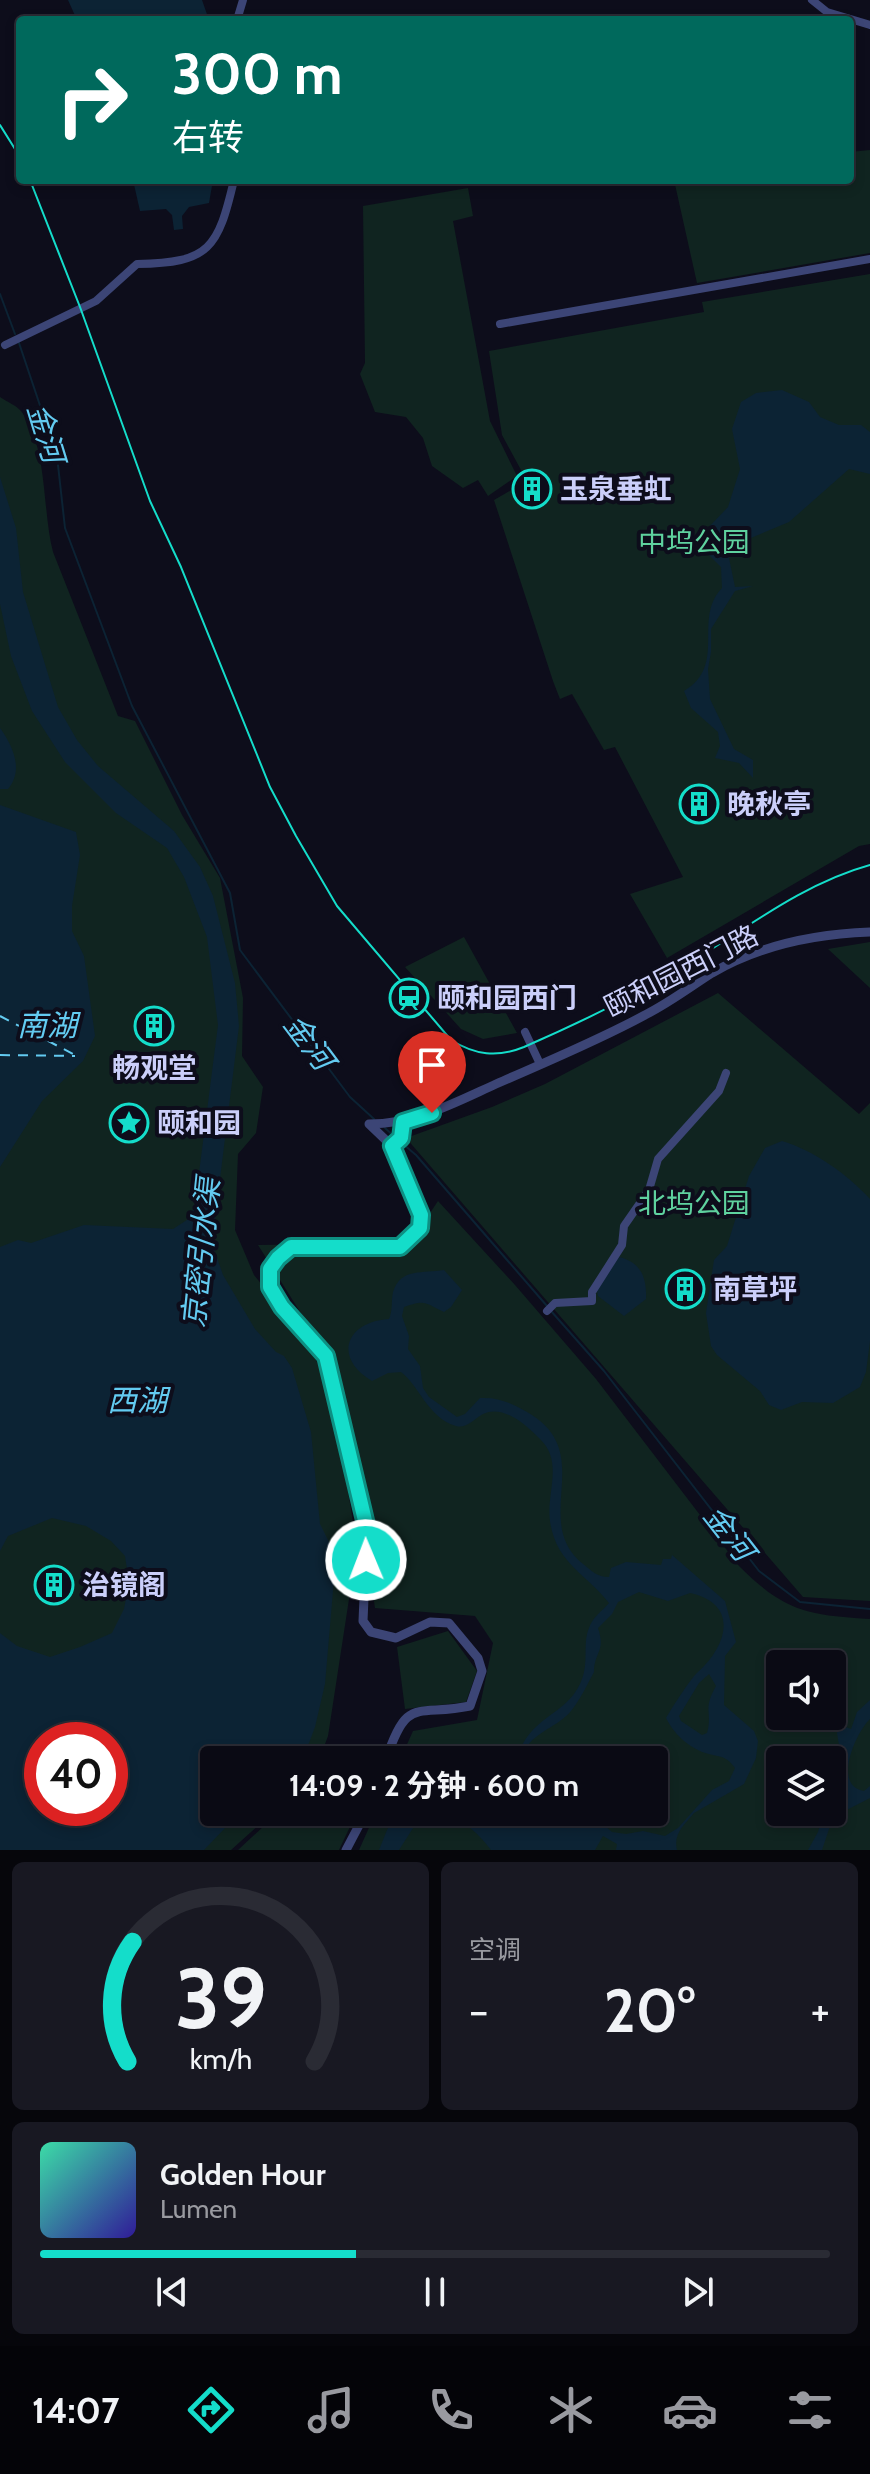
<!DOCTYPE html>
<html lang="zh">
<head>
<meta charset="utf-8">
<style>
  :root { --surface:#0a0a14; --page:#181822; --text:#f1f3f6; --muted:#999aa0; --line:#2a2b34; --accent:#14ddca }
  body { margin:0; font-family:Cabin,"Noto Sans SC",sans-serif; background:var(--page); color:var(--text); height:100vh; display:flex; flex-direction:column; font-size:30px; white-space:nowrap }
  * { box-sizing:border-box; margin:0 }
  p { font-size:26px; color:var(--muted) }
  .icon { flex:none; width:44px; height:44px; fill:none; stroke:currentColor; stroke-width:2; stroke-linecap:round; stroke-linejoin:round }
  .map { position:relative; height:1850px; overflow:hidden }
  .side { display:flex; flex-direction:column; gap:12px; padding:12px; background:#06060b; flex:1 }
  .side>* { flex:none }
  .hud { position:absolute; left:16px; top:16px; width:838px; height:168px; border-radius:8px; box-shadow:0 4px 12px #0003,0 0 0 2px var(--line); background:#00695c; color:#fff; overflow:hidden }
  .buttons { position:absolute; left:766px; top:1650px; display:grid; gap:16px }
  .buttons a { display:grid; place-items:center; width:80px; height:80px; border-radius:8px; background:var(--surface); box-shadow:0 4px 12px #0003,0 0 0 2px var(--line); font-size:40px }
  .speed { position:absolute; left:24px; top:1722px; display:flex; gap:16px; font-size:40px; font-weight:700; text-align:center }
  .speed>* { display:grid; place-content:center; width:104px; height:104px; border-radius:50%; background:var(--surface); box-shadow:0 4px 12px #0003,0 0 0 2px var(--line); line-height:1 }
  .speed .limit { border:12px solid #d22; background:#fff; color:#111 }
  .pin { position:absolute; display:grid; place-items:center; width:68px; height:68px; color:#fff; margin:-82px -34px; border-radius:50% 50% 50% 0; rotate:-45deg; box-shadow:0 0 8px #0007 }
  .pin .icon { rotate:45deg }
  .me { position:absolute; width:88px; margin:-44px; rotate:359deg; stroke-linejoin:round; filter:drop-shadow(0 0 6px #0008) }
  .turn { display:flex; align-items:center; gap:28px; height:168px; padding:0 24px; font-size:36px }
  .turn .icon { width:104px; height:104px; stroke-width:2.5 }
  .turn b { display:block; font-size:56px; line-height:68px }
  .big { font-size:60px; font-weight:700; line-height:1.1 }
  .side .widget { flex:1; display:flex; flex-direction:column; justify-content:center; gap:12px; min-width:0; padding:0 28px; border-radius:12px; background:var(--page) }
  .side .dial { align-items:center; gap:0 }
  .dial svg { height:208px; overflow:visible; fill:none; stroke:var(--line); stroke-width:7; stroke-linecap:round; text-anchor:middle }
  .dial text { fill:var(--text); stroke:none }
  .song { display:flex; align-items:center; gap:24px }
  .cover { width:96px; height:96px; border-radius:12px; background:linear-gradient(135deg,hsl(160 70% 55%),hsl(250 70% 35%)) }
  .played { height:8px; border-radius:4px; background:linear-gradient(90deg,var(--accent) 40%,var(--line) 40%) }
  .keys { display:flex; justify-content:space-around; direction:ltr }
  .heat { display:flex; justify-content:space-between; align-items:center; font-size:44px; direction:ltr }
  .side .tiles { flex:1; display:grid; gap:12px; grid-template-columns:1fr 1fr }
  .widget:last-child { grid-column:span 2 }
  .trip { position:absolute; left:200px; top:1746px; width:468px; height:80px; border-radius:8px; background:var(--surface); box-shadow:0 4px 12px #0003,0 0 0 2px var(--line); font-weight:700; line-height:80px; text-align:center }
  .menu { display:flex; height:128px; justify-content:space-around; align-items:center; background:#040408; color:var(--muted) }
  .menu .icon { width:56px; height:56px }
  .menu .active { color:var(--accent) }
  .menu b { font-size:36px; color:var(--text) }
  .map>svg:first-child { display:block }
  .green { fill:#102420; fill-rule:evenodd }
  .water { fill:#0c2334; fill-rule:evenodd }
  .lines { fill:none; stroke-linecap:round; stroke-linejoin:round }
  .stream { stroke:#0c2334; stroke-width:2 }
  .ferry { stroke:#63cbf1; stroke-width:2; stroke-dasharray:10 8; stroke-linecap:butt }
  .minor { stroke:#3c4576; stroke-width:8 }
  .tertiary { stroke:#3c4576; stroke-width:9 }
  .tram { stroke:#14ddca; stroke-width:2 }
  .route-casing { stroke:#0d9083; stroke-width:20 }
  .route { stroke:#14ddca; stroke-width:14 }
  .labels { text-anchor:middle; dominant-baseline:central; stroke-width:8; stroke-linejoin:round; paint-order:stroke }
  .poi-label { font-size:28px; font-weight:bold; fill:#cbcffa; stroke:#0d0d1b; text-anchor:start }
  .park-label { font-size:28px; fill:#5fd29f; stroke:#0d0d1b }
  .street-label { font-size:28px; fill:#cbcffa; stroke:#0d0d1b }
  .water-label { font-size:30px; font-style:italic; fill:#63cbf1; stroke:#0d0d1b }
</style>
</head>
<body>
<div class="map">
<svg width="870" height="1850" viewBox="0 0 870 1850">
  <rect width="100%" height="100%" fill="#0d0d1b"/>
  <path class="green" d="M870,150V253L697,283L674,180H850V152Z
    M468,188L473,216L453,221L490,421L517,476L488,496L478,480L463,488L432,466L423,438L406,417L375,412L360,374L365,363L363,206Z
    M870,274V844L859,846L667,958L630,894L683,877L615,747L604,750L572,694L560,699L553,681L494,500L527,481L502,435L489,351L704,312L702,302Z
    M0,397C7,402 16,405 21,411C48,445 42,510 53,552L118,716L135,721L182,815L220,878L243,998L242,1056L263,1087L256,1133L238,1154L235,1230L254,1275L313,1348L340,1441L357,1547L328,1736L319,1760H214V1812H273L231,1850H0ZM42,1740H110V1808H42Z
    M464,937L517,1033L483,1039L461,1029L405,967Z
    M870,942V988L828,949Z
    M718,993L859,1114L870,1103V1601L803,1597L406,1138L492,1107L545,1084Z
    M438,1201L515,1285L596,1379L739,1566C785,1612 807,1615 870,1619V1850H359L376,1812H654V1760H400L413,1731L477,1720L493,1643L475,1616L375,1608L341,1377L258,1245L410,1243ZM780,1664H832V1716H780ZM780,1760H832V1812H780Z
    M448,1631L477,1671L466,1702L405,1709L397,1647Z
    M279,1812H357L339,1850H238Z"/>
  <path class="water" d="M68,0H202L209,20H77Z
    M133,180H213L209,203L189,207L182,216L183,229L174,230L172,215L166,209L140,211Z
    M782,390L809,402L820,417L839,425H861L870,432V474L849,469L789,522L739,543L729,558L735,587L753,586L735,591L711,629V652L708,669L710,699L734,749L753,760V778L739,763L715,758L720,746L718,732L691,708L684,691C728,665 692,619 722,588L721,567L702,548L706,530L728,507L740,469L732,429L741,402L756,393Z
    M0,477L16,528L23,592L58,707L77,740L98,766L174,831L200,867L213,896L235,983L239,1026L212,1243L223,1275L255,1329L276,1352L284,1356L292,1368L311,1432L320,1524L336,1556L325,1684L315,1727L309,1743L298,1760H214V1812H247L226,1827L204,1850H0V1633L17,1646L50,1657L80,1647L112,1633L124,1609L129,1582L125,1556L111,1541L86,1526L52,1518L8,1536L0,1551V1247L18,1240L31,1243L84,1225L173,1229L190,1218L195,1204L218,1025L207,937L184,877L167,848L116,813L65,762L32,711L11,656L0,604ZM42,1740H110V1808H42Z
    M0,728C13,746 24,770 8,789H0Z
    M0,805L76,832L80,855L72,906V931L84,956L95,1036L83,1061L42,1101L0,1167Z
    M782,1141C815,1151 847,1174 870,1199V1341L866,1372L860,1387L833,1403L802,1402L781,1410L769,1405L760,1391L717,1355L711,1346L706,1313L714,1260L727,1246L749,1176L765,1148Z
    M619,1257C641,1262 647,1278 646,1299L624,1316L598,1296L597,1289Z
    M444,1270L462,1290L451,1307L444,1312C425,1303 426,1299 404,1307L402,1316L409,1336L408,1349L420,1366L423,1388L429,1397L457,1417L465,1414L480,1398C499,1397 511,1403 527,1412C599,1453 529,1520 583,1564C592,1571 597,1577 609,1577L611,1568L626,1562L661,1565L663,1559H671L672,1555L725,1601L736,1642L725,1656L724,1705L754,1731L758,1741L756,1758L744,1784L694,1813C684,1825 673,1834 677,1850H616L617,1844L603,1836L595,1850H491C477,1831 458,1815 434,1812H463C481,1828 485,1813 502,1812C516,1811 569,1809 579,1812C589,1815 605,1825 612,1832L626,1834L643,1831L665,1836L678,1828L712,1790L729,1781L735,1768C728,1758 723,1757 713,1755C692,1751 675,1736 666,1718C672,1708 690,1679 698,1672C727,1646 740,1604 690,1593L668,1601L639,1592L618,1602L612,1614L598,1628C606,1652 594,1652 594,1672C587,1685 580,1700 571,1711C555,1730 527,1733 521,1760H516C530,1715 564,1717 580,1684C590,1664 582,1644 589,1628C592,1618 602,1611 609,1603C587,1574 556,1564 550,1521C546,1493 564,1462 540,1439C526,1425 503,1404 483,1414C474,1419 466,1429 456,1426C428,1418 419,1385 401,1372L388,1373L372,1381C333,1358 345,1322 389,1319C393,1310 391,1301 393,1292C401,1267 423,1274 444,1270ZM709,1674L716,1686C702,1711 713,1711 707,1733L702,1735L681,1721L679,1716L699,1683Z
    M870,1700V1719C856,1732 832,1786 864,1791L870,1786V1798L833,1817L822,1850H808L818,1832L824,1812H832V1785L840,1751L837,1733L840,1725L851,1729L857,1712Z
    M398,1812H426L422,1814L399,1850H379L387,1830Z"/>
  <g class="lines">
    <path class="stream" d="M0,294L15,334
      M18,340L57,456L65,528L132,706L230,893L240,950L350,1097L374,1119
      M385,1128L395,1137
      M403,1144L416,1155L547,1306
      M551,1311L604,1371L759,1571L800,1602L870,1609"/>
    <path class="ferry" d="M0,1016L77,1056
      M0,1055L75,1056"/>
    <path class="minor" d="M812,0L827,12L870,25
      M237,20L243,0
      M500,324L870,259
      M5,345L96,301L137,264C210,263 218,248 234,180
      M525,1032L540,1064
      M547,1311L555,1303L592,1301V1292L622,1245L624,1226L649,1190L658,1159L719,1091L726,1073"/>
    <path class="tertiary" d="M369,1124L392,1146L421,1215L420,1228L400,1247H291L278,1258L270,1269V1287L282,1307L326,1356L367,1529L363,1621L371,1632L396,1638L430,1622L449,1623L478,1658L482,1671L470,1706C416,1717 407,1695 386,1760
      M369,1124C416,1124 454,1103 496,1084C546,1062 597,1041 645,1015C669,1003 690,987 712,973C760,945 815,934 870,932
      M392,1146L401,1138L403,1122
      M346,1850L366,1812"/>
    <path class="tram" d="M0,125L20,157
      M30,180L80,307L150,501L181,567L270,787L296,836L337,906L451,1040C475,1055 497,1058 524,1047C579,1023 631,998 683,967C743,931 801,884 870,865"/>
  </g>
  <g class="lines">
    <g class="route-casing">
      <path id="route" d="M366,1560L367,1529L326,1356L282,1307L270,1287V1269L278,1258L291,1247H400L420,1228L421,1215L392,1146L401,1138L403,1122L432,1113"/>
    </g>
    <use href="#route" class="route"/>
  </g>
  <defs>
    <g id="building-ring" transform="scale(2)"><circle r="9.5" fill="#0d0d1b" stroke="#14ddca" stroke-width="1.5"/><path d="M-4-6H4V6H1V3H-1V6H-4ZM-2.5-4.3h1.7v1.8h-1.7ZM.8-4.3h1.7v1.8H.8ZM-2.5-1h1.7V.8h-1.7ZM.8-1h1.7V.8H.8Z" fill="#14ddca"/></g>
    <g id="station-ring" transform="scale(2)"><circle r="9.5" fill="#0d0d1b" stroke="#14ddca" stroke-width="1.5"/><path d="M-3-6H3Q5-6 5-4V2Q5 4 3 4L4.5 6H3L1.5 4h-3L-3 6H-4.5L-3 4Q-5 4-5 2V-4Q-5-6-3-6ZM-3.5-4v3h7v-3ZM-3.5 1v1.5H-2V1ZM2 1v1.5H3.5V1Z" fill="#14ddca"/></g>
    <g id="sight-ring" transform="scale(2)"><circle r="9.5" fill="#0d0d1b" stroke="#14ddca" stroke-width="1.5"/><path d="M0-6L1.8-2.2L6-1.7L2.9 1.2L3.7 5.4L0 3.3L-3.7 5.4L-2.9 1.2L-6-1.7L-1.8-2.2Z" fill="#14ddca"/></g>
  </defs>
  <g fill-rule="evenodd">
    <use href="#building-ring" x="532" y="489"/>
    <use href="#building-ring" x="699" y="804"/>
    <use href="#station-ring" x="409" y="998"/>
    <use href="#building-ring" x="154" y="1026"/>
    <use href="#sight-ring" x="129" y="1123"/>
    <use href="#building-ring" x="685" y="1289"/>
    <use href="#building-ring" x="54" y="1585"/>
  </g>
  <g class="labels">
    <g class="poi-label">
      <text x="560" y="489">玉泉垂虹</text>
      <text x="727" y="804">晚秋亭</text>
      <text x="437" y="998">颐和园西门</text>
      <text x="154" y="1068" text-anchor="middle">畅观堂</text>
      <text x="157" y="1123">颐和园</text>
      <text x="713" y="1289">南草坪</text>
      <text x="82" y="1585">治镜阁</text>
    </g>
    <g class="park-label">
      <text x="694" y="542">中坞公园</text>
      <text x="694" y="1203">北坞公园</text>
    </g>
    <g class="street-label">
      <text transform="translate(681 971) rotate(-27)">颐和园西门路</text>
    </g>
    <g class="water-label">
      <text transform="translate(46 433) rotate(73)">金河</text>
      <text x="47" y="1025">南湖</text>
      <text transform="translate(309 1042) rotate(53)">金河</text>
      <text transform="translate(201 1253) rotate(-84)">京密引水渠</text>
      <text x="137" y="1400">西湖</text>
      <text transform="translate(729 1533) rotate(52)">金河</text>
    </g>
  </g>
</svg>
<div class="buttons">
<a><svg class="icon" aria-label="sound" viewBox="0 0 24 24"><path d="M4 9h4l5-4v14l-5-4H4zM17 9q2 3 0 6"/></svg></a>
<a><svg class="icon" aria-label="layers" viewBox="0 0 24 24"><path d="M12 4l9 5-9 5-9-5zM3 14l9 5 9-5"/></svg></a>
</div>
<div class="speed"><div class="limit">40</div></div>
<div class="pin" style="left:432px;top:1113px;background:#d93025"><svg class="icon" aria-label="arrive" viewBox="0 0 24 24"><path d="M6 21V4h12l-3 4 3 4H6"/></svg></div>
<svg class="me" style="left:366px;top:1560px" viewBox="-20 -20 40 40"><circle r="17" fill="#14ddca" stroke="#fff" stroke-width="3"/><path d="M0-11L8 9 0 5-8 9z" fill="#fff"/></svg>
<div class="trip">14:09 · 2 分钟 · 600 m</div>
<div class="hud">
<div class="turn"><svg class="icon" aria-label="right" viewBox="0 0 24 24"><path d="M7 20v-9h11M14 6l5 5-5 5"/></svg><div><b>300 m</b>右转</div></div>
</div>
</div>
<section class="side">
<div class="tiles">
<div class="widget dial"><svg viewBox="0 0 100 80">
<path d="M14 69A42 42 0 1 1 86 69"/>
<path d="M14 69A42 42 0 0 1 16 23" stroke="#14ddca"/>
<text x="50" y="56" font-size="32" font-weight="700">39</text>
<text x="50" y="72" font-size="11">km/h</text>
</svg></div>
<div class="widget"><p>空调</p>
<div class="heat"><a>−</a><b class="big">20°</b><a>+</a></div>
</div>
<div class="widget">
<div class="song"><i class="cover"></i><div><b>Golden Hour</b><p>Lumen</p></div></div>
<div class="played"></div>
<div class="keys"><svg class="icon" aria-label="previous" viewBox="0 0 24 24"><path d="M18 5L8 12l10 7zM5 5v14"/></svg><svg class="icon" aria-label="pause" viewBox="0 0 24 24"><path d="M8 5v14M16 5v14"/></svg><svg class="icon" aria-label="next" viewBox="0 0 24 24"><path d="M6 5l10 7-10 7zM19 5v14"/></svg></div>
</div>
</div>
</section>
<nav class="menu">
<b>14:07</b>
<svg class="icon active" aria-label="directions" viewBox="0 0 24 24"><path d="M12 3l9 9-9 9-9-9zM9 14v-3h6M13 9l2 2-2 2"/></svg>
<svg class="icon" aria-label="music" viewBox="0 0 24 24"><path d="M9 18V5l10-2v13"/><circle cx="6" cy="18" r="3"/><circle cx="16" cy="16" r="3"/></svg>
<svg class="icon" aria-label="phone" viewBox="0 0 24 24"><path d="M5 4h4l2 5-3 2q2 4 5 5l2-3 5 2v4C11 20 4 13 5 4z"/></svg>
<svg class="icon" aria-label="climate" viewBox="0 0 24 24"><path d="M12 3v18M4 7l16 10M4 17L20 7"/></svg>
<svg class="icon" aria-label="car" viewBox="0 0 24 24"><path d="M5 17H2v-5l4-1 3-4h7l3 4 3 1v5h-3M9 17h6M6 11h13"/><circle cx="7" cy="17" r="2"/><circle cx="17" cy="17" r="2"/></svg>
<svg class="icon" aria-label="filters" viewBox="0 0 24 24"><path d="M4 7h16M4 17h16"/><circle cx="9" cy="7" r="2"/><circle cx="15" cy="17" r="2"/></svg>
</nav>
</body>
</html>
